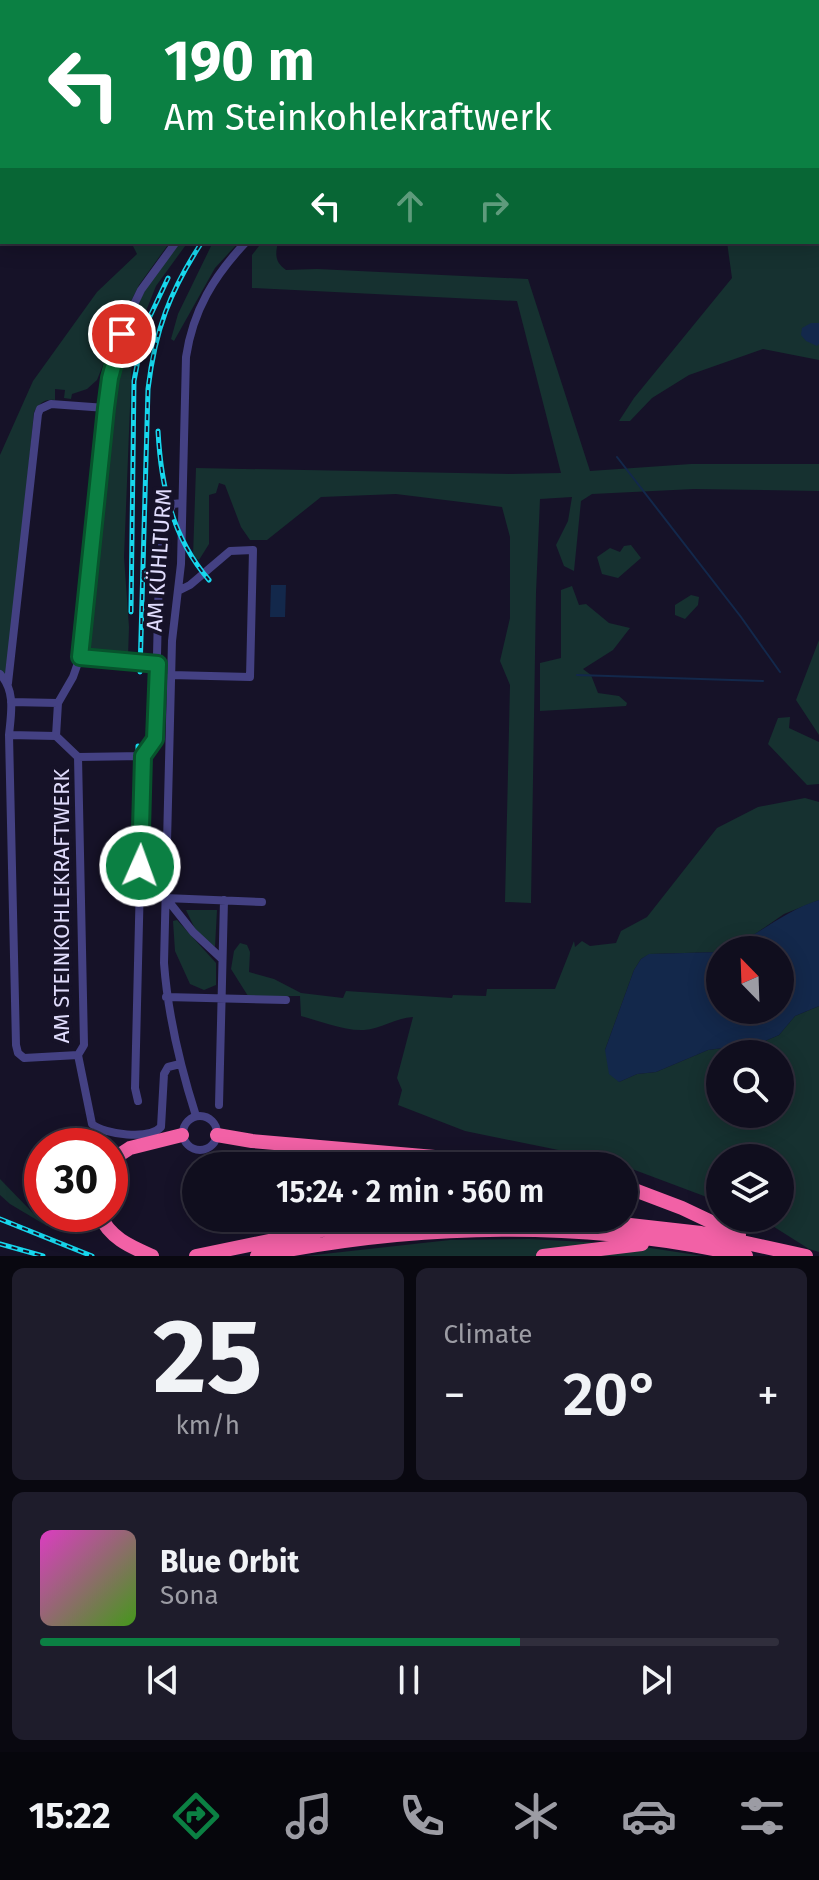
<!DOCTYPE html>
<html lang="en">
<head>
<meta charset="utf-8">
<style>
  :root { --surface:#100e1e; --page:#1e1c2b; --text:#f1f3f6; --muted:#9c9ca4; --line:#302e3c; --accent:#0b8043 }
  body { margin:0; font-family:"Fira Sans",sans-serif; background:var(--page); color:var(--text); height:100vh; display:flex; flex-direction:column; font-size:30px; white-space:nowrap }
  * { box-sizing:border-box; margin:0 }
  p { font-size:26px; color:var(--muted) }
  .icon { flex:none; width:44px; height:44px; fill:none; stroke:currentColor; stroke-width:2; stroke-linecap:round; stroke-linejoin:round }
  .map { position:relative; height:1256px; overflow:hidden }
  .details { display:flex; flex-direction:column; gap:12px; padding:12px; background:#090810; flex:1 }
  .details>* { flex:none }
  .hud { position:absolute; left:0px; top:0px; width:820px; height:244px; box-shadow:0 4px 20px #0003,0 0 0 2px var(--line); background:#0b8043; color:#fff; overflow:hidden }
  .needle { width:52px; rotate:337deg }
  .buttons { position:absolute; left:706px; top:936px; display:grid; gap:16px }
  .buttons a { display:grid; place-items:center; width:88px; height:88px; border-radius:50%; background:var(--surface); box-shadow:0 4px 20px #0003,0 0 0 2px var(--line); font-size:40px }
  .speed { position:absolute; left:24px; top:1128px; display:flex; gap:16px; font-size:40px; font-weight:700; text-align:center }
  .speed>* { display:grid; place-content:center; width:104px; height:104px; border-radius:50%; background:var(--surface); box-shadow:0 4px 20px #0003,0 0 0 2px var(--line); line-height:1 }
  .speed .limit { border:12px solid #d22; background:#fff; color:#111 }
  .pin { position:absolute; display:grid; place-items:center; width:68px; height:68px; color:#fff; margin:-34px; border:4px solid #fff; border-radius:50%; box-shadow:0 2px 8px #0007 }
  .me { position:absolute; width:88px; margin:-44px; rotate:2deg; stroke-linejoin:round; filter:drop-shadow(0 0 6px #0008) }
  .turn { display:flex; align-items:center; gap:28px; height:168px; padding:0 32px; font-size:36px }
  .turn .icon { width:104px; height:104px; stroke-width:2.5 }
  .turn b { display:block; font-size:56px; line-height:68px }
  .lanes { display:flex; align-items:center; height:76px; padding:0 32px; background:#0003; justify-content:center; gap:40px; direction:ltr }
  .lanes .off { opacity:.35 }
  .big { font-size:60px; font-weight:600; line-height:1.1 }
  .details .tile { flex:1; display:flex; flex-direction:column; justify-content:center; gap:12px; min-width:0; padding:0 28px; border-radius:12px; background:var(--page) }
  .details .dial { align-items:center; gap:0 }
  .dial b { font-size:104px; line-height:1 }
  .song { display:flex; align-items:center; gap:24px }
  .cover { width:96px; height:96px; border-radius:12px; background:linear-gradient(135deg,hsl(310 70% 55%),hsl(100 70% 35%)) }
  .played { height:8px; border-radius:4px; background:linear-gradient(90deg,var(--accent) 65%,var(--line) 65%) }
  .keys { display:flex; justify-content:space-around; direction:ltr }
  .heat { display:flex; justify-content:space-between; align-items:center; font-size:44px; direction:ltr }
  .details .tiles { flex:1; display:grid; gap:12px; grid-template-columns:1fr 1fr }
  .tile:last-child { grid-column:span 2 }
  .trip { position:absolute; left:182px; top:1152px; width:456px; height:80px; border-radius:40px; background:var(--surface); box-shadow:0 4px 20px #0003,0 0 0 2px var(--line); font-weight:600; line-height:80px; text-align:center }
  .tab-bar { display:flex; height:128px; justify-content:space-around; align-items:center; background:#06060c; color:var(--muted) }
  .tab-bar .icon { width:56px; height:56px }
  .tab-bar .active { color:var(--accent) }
  .tab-bar b { font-size:36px; color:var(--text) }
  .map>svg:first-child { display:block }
  .green { fill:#163130; fill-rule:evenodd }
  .water { fill:#13284b }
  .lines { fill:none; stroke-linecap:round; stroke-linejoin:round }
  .stream { stroke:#13284b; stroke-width:2 }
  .street { stroke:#444183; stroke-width:8 }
  .highway { stroke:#f261a6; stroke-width:14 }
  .rail-casing { stroke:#17d7ed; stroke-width:5 }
  .rail { stroke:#161228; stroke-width:2; stroke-dasharray:6; stroke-linecap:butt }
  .route-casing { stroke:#07532c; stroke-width:20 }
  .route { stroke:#0b8043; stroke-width:14 }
  .labels { text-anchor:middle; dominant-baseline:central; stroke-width:8; stroke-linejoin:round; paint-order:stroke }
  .street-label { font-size:22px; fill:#e0dcfc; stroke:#161228 }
</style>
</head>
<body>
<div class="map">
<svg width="819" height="1256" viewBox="0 0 819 1256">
  <rect width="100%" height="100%" fill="#161228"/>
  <path class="green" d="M134,242L140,246L145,242H170L139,285L116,332L97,380L87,389L72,394L71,399L64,398L65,390L55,389V400C44,399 40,403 34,412L8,672L4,674L0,672V455L33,381L97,292L137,254L132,244Z
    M179,242H188L156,286L140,326L132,357L124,557L129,627L128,657L89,653L85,649L111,387L132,315L148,285Z
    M213,242H239L215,268L174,341L171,339L178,314Z
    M262,242H278C275,255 275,262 286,270L317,269L528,279L590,471L691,464H819V491L694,489L592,494L581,501L574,571L564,566L556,545L568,521L572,497L540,499L536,593L531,903L505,902L510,685L500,661L510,618V537L502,507L396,494L321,497L267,540H250L241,527L225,485L219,483L216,493L209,495V544L199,560L193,557L196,468L510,474L561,473L517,301L252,288V255Z
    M727,242H819V360L763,349L689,375L652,398L630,421H619L634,398L732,278Z
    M631,545L641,558L618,578L602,574L597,557L610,548L620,552L624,546Z
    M572,586L579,605L586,604L609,623L630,628L613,650L583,669L591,675L598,693L619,696L627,703L626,706L540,711V663L561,658V590Z
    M691,595L699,597L698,605L685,619L675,615V605Z
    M819,640V735L796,700Z
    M790,717L789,728L819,742V784L807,785L768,744L778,718Z
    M805,798L819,802V900L784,914L745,941L720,952L650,954L641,959L634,970L605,1050L619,1082L637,1074L656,1072L708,1050L760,1043L779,1035L795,1016L819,1006V1252L809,1249L760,1218H780V1158H720V1202L624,1166L583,1155L465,1131L398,1105L402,1090L397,1078L413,1017C396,1018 380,1029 364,1030C344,1031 320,1021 301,1016L300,996H248L231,969L234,951L240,943L247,945L250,952L249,972L274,979L301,993L343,998L346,991L452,998L453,995L486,996L487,989H555L574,941L575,947L582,941L590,946L616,943L621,931L647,917L717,828L758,807ZM720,1054H780V1114H720Z
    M186,910H217L215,947L196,931Z
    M177,920L216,963V985L204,990L190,984L175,951L173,921Z
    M349,1154L477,1166H351Z
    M0,1179L32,1212L48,1224L47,1226L10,1204L0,1195Z
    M529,1239L624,1244L703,1256H306L450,1240Z"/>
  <path class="water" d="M811,323H819V344L817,346L806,341L801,335L802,328Z
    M271,585H286L285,617H270Z
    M819,900V1006L795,1016L779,1035L760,1043L708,1050L656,1072L637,1074L619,1082L609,1074L605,1050L634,970L641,959L649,954L720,952V1010H780V950H725C759,935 784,911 819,900Z"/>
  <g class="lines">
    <path class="stream" d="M617,457L741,617L780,672
      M577,675L763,681"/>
    <path class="street" d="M687,2L692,0
      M818,65L819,64
      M0,142H2
      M80,657L158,664
      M0,674C16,691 11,714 9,735L16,1045L18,1053L24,1058L78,1055
      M171,675L250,677L253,550L230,551L190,585L178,591
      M8,683L38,414L40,409L51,404L106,408
      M58,703L73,677L80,657L110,378L128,317L141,290L176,242
      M9,735L56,736L58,703L11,702
      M56,736L78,757L84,1045L78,1055L92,1124C105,1135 149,1140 161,1127L164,1074L168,1067L180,1064
      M78,757L143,756
      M165,898L262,902
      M166,898L193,932L222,959
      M166,997L286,1000
      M138,1101L135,1088L143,756L155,739L160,529L173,504L182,503
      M219,1105L224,900
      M183 1133a17 17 0 1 1 34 0a17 17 0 1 1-34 0Z
      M196,1116C180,1066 168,1016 164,963L172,641L181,564L186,357C193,310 214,276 246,242"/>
    <path class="highway" d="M217,1135L252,1141L539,1166
      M110,1161L130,1148L182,1135
      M624,1186L682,1208L739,1235
      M99,1214C110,1238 129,1246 152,1256
      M568,1218L701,1233L806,1256
      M196,1256L322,1230L433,1218
      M257,1256C417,1223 587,1219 746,1256
      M543,1256L642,1244"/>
    <g class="rail-casing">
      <path id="rail" d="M316,0L335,2
        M381,2L405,0
        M557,2L561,0
        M610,2L614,0
        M0,124L2,125
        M158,431C161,486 172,537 209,580
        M131,612L134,381L144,329L168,278
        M140,672L148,389C155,330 170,291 202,242
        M138,756V746
        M0,1219L92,1256
        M0,1244L43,1256"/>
    </g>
    <use href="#rail" class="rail"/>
  </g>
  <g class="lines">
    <g class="route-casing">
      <path id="route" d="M122,334L110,378L106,408L80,657L158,664L155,739L143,756L140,866"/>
    </g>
    <use href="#route" class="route"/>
  </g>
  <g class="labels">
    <g class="street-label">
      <text transform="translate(159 560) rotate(-86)">AM KÜHLTURM</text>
      <text transform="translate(61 906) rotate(-90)">AM STEINKOHLEKRAFTWERK</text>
    </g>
  </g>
</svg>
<div class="buttons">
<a><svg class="needle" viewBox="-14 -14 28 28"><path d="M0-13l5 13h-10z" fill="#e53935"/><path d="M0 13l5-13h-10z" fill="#9c9ca4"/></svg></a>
<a><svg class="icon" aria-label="search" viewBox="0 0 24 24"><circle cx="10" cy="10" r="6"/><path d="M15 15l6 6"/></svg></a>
<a><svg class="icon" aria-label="layers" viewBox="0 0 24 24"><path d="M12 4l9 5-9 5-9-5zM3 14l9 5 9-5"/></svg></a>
</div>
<div class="speed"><div class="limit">30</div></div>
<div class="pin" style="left:122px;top:334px;background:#d93025"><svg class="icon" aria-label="arrive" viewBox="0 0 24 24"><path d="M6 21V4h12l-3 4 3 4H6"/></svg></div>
<svg class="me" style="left:140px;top:866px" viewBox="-20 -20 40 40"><circle r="17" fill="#0b8043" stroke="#fff" stroke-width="3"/><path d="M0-11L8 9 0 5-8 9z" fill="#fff"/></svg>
<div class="trip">15:24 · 2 min · 560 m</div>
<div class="hud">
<div class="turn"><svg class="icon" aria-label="left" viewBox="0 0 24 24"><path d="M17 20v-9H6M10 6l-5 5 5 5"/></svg><div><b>190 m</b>Am Steinkohlekraftwerk</div></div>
<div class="lanes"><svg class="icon" aria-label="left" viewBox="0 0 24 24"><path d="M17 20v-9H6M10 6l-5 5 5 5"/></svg><svg class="icon off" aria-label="ahead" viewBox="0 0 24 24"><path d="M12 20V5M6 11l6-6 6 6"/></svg><svg class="icon off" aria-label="right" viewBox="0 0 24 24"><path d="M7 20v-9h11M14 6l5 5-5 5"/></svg></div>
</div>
</div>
<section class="details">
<div class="tiles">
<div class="tile dial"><b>25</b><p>km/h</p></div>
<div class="tile"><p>Climate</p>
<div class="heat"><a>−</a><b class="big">20°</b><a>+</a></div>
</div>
<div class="tile">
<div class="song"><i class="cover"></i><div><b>Blue Orbit</b><p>Sona</p></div></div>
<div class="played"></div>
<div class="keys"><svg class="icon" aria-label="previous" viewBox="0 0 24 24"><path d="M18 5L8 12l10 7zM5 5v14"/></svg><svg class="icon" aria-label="pause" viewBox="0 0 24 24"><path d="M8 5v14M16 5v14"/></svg><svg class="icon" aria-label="next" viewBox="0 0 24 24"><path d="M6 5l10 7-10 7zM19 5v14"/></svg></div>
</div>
</div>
</section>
<nav class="tab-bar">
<b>15:22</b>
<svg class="icon active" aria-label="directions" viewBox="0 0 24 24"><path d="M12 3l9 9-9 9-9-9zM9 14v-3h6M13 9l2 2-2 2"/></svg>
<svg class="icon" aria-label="music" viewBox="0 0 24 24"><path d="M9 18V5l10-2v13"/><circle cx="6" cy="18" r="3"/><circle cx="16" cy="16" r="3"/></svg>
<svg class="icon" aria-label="phone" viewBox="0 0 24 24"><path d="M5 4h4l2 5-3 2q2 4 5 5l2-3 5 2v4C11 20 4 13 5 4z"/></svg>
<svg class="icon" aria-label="climate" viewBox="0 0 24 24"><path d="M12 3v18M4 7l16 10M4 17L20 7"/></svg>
<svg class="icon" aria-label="car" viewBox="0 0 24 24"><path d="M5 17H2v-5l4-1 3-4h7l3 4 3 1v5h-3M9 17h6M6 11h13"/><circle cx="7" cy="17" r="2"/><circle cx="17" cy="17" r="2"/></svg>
<svg class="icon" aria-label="filters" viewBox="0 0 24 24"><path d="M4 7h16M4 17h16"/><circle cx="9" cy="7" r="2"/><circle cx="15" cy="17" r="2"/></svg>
</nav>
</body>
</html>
